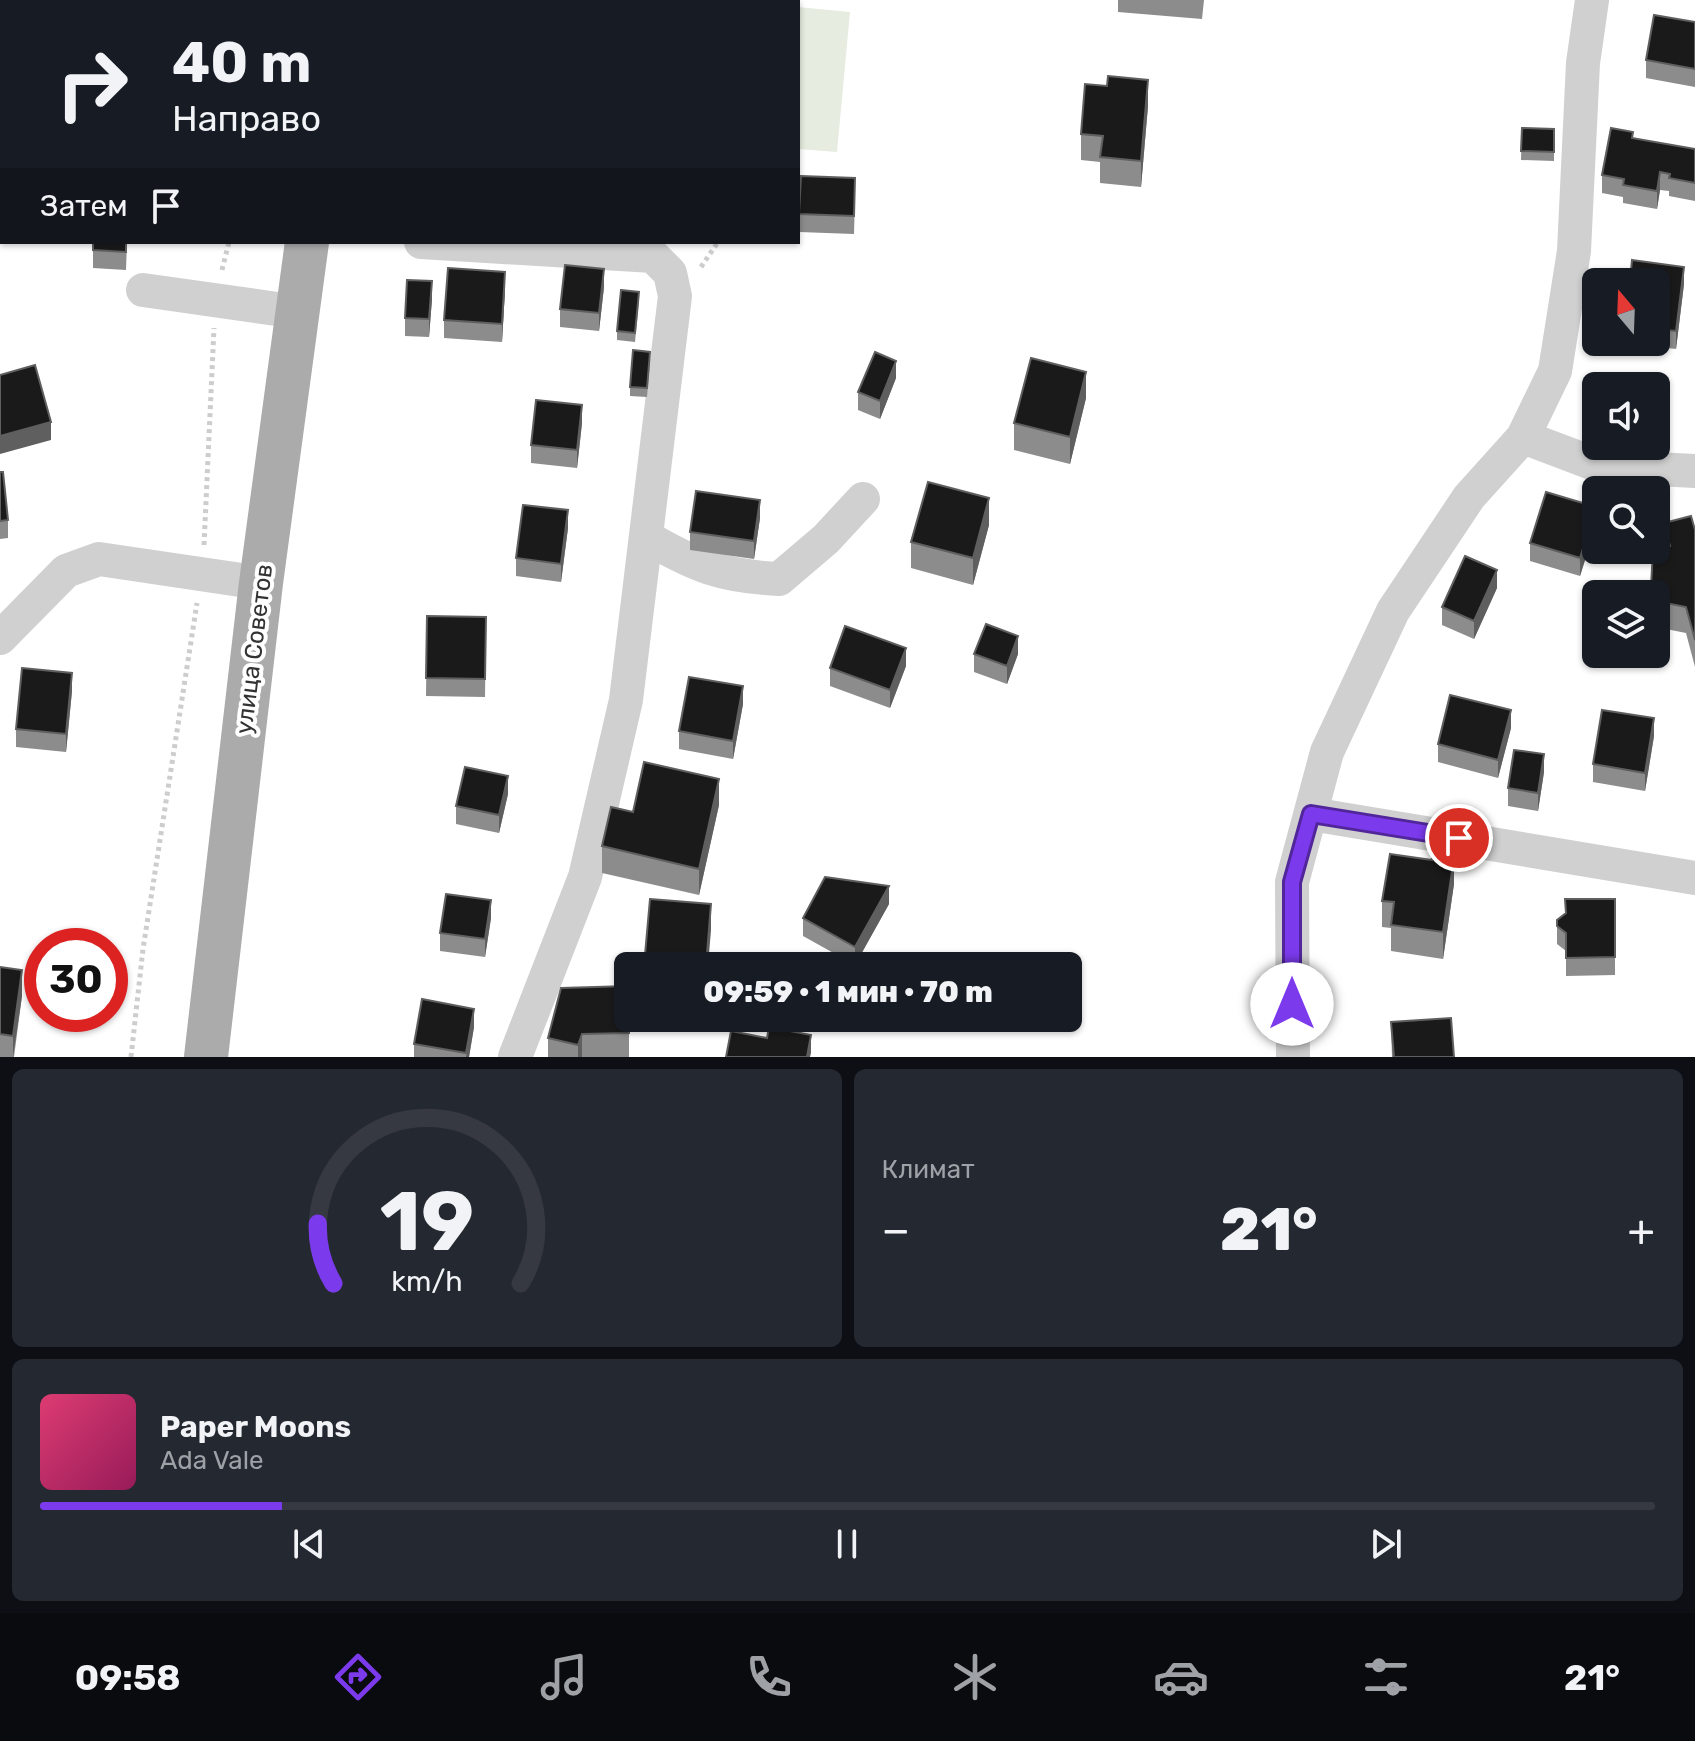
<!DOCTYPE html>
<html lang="ru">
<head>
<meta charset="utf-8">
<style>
  :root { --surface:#171b24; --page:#242831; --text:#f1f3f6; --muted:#9ea1a6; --line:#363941; --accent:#7c3aed }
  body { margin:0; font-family:Rubik,sans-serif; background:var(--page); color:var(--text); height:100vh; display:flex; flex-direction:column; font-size:30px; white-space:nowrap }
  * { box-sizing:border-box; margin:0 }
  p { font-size:26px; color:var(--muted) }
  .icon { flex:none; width:44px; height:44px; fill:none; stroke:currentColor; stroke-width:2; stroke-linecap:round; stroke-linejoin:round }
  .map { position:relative; height:1057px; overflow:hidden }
  .details { display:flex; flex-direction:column; gap:12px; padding:12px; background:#0d0f14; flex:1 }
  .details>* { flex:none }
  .top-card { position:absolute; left:0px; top:0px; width:800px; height:244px; box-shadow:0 2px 6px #0004; background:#171b24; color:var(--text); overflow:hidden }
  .needle { width:52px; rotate:341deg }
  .tools { position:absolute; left:1582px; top:268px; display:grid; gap:16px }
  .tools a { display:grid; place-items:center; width:88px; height:88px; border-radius:12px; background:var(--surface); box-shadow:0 2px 6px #0004; font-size:40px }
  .speed { position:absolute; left:24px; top:928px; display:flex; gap:16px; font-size:40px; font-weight:700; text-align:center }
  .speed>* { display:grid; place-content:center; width:104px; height:104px; border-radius:50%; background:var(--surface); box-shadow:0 2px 6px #0004; line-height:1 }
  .speed .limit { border:12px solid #d22; background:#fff; color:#111 }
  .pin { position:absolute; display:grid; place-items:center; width:68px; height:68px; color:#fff; margin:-34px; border:4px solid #fff; border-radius:50%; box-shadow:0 2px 8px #0007 }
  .me { position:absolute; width:88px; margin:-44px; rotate:0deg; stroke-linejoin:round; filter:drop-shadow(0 0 6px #0008) }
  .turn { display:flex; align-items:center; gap:28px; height:168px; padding:0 40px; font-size:36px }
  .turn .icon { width:104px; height:104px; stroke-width:2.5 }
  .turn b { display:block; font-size:56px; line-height:68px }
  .then { display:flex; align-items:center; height:76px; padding:0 40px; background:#0003; gap:16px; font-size:30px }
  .big { font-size:60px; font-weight:800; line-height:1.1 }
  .details .card { flex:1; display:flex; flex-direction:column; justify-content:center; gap:12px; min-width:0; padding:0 28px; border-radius:12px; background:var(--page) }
  .details .dial { align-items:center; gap:0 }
  .dial svg { height:208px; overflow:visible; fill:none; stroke:var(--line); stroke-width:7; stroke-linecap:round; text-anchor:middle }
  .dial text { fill:var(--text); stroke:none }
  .song { display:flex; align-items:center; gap:24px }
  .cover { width:96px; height:96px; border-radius:12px; background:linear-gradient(135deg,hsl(340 70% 55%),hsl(330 70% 35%)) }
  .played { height:8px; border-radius:4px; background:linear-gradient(90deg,var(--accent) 15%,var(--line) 15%) }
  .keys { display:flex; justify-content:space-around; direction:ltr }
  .heat { display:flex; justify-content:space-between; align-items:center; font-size:44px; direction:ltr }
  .details .tiles { flex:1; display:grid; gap:12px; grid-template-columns:1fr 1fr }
  .card:last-child { grid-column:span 2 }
  .trip { position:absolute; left:614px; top:952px; width:468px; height:80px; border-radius:12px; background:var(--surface); box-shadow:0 2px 6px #0004; font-weight:800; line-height:80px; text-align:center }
  .tab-bar { display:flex; height:128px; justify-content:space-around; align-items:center; background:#090b0e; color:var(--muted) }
  .tab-bar .icon { width:56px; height:56px }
  .tab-bar .selected { color:var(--accent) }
  .tab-bar b { font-size:36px; color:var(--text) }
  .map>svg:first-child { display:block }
  .green { fill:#e6ecdf }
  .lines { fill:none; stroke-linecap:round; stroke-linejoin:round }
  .path { stroke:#cdcdcd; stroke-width:5; stroke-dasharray:4 4; stroke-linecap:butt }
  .minor { stroke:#d0d0d0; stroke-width:34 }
  .major { stroke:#ababab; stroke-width:44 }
  .wall { fill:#8c8c8c }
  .shaded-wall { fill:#5f5f5f }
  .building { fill:#1a1a1a; stroke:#5f5f5f; stroke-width:2 }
  .route-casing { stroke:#51269a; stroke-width:20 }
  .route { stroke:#7c3aed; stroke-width:14 }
  .labels { text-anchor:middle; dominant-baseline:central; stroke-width:8; stroke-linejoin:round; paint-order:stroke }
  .street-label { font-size:24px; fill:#333; stroke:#fff }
</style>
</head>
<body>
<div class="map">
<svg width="1695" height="1057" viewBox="0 0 1695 1057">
  <rect width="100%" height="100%" fill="#fff"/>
  <path class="green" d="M798,7L850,12L837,152L798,149Z"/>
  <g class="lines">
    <path class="path" d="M234,2V0
      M743,2V0
      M701,267L718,242
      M222,270L229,242
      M204,545L214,328
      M131,1057L143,949L197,603"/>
    <path class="minor" d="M17,0L18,2
      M402,2V0
      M421,242L653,256L670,273L675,296L626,700L585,877L515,1057
      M143,290L298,312
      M1523,437L1600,466L1695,471
      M646,537C696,566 721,576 779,579L826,539L863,499
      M0,638L66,571L99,559L261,583
      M1311,814L1695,878
      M1293,1057L1292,882L1327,752L1393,611L1469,497L1523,437L1555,371L1574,251L1583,63L1592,0"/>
    <path class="major" d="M332,2L333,0
      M206,1057L261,583L307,242"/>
  </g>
  <path class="wall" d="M1118,0H1204L1202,19L1118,12Z
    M1695,22V87L1646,78V60Z
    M1148,106L1141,187L1100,183V162L1081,160V134Z
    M1522,128L1554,129V161L1521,160Z
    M1633,138L1695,149V201L1669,196V191L1660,190L1657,209L1623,203V197L1602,193V175Z
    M0,168H2V240H0Z
    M855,196L854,234L799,232V214Z
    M93,242H127L126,270L93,268Z
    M1656,282L1684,284L1676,349L1624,343L1656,342Z
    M604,287L599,331L560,327V309Z
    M505,290L502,342L444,338V320Z
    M432,299L429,337L405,336V318Z
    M639,301L635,342L617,340V331Z
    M650,361L647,397L630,396V387Z
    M896,378L880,419L858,410V392Z
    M1086,398L1070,464L1014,450V423Z
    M582,423L577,468L531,463V445Z
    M0,472L8,520V538L0,539Z
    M760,518L754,559L690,550V532Z
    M1664,523L1695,530V667L1686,633L1656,627V594L1651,586L1664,548Z
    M989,525L973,585L911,568V542Z
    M1596,525L1580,576L1530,561V543Z
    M568,528L561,582L516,576V558Z
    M1497,588L1474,639L1442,625V607Z
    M427,616L486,617L485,697L426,696Z
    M974,654H1018L1007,684L974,672Z
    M906,666L890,708L830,686V668Z
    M72,691L66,752L16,747V729Z
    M743,704L733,759L679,749V731Z
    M1511,728L1498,778L1438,762V744Z
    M1654,736L1645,791L1593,782V764Z
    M1544,772L1538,811L1508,806V788Z
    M508,794L499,833L456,824V806Z
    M719,805L699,895L602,873V846Z
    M1454,884L1443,959L1391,951V928L1382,927V901Z
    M1615,899V975L1566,976V951L1557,944V920Z
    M889,904L855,965L803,936V918Z
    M491,918L485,957L440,951V933Z
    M0,967L22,996L14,1057H0Z
    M629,1018V1057H548V1038Z
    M1391,1022L1454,1057H1392Z
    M474,1027L469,1057H414V1044Z"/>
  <path class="shaded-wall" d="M1148,80V106L1141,187V161Z
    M1660,172V190L1657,209V191Z
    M1684,267V284L1676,349V331Z
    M604,269V287L599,331V313Z
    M505,272V290L502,342V324Z
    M432,281V299L429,337V319Z
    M896,361V378L880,419V401Z
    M1086,372V398L1070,464V437Z
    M582,405V423L577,468V450Z
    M51,422V440L0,454V436Z
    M989,498V525L973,585V558Z
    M760,500V518L754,559V541Z
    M1596,507V525L1580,576V558Z
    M568,510V528L561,582V564Z
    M1497,570V588L1474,639V621Z
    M1018,636V654L1007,684V666Z
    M906,648V666L890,708V690Z
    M72,673V691L66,752V734Z
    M743,686V704L733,759V741Z
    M1511,710V728L1498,778V760Z
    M1654,718V736L1645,791V773Z
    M1544,754V772L1538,811V793Z
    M508,776V794L499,833V815Z
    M719,779V805L699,895V869Z
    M1454,858V884L1443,959V932Z
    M889,886V904L855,965V947Z
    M491,900V918L485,957V939Z
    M711,904V930L708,966H706Z
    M22,970V996L13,1057V1036Z
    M474,1009V1027L469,1057H466Z
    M582,1034V1057H578V1045Z
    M811,1035V1053L810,1057H807Z"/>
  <path class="building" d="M458,0H519V2H458Z
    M693,0H722V2H692Z
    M1654,15L1695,22V69L1646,60Z
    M1108,76L1148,80L1141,161L1100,157L1103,136L1081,134L1085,84L1107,86Z
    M1522,128L1554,129V152L1521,151Z
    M1611,128L1633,132L1632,138L1695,149V183L1669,178L1670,174L1660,172L1657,191L1623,185L1624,179L1602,175Z
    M0,168H2V222H0Z
    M801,176L855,178L854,216L799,214Z
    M93,242H126V252L93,250Z
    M1632,260L1684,267L1676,331L1656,329V282H1630Z
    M565,265L604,269L599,313L560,309Z
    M448,268L505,272L502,324L444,320Z
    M407,280L432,281L429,319L405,318Z
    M621,290L639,292L635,333L617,331Z
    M633,350L650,352L647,388L630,387Z
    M875,352L896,361L880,401L858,392Z
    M1031,358L1086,372L1070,437L1014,423Z
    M35,365L51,422L0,436V375Z
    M536,400L582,405L577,450L531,445Z
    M0,472H3L8,520L0,521Z
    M928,482L989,498L973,558L911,542Z
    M696,491L760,500L754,541L690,532Z
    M1546,492L1596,507L1580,558L1530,543Z
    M523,505L568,510L561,564L516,558Z
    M1691,516L1695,530V640L1686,607L1656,601V594H1628L1631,582L1651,586L1653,551L1670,546L1664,523Z
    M1465,556L1497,570L1474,621L1442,607Z
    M427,616L486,617L485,679L426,678Z
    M986,624L1018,636L1007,666L974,654Z
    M845,626L906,648L890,690L830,668Z
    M22,668L72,673L66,734L16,729Z
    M689,677L743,686L733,741L679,731Z
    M1450,695L1511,710L1498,760L1438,744Z
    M1602,710L1654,718L1645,773L1593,764Z
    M1514,750L1544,754L1538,793L1508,788Z
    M644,762L719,779L699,869L602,846L611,807L633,812Z
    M465,767L508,776L499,815L456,806Z
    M1390,854L1432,860V854L1454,858L1443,932L1391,925L1394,902L1382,901Z
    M825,877L889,886L855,947L803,918Z
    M446,894L491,900L485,939L440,933Z
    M650,899L711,904L706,966H644Z
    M1565,899H1615V957L1566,958V933L1557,926V920L1566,913Z
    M0,967L22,970L13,1036L0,1034Z
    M628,986L629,1033L582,1034L578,1045L548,1038L561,988Z
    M422,999L474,1009L466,1053L414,1044Z
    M1451,1018L1454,1057H1394L1391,1022Z
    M769,1027L811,1035L807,1057H726L731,1031L767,1038Z"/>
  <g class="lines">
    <g class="route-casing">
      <path id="route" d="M1292,1004V882L1311,814L1459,838"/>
    </g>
    <use href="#route" class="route"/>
  </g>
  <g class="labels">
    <g class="street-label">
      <text transform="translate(254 649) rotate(-83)">улица Советов</text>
    </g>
  </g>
</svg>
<div class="tools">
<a><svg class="needle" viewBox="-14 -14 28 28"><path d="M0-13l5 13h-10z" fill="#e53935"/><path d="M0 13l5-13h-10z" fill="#9ea1a6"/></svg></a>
<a><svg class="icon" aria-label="sound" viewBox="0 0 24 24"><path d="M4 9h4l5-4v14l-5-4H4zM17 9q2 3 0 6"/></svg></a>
<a><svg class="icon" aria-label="search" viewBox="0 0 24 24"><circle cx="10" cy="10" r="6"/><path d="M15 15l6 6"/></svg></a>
<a><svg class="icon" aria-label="layers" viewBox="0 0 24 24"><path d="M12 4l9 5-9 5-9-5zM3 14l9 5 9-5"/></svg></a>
</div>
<div class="speed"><div class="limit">30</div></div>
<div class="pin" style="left:1459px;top:838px;background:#d93025"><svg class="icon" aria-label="arrive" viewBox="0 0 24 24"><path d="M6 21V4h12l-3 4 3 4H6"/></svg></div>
<svg class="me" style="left:1292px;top:1004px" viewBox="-20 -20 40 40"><circle r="19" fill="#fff"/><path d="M0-13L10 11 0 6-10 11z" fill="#7c3aed"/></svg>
<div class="trip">09:59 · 1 мин · 70 m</div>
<div class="top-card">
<div class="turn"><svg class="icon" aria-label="right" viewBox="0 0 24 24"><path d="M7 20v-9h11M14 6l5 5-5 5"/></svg><div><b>40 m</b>Направо</div></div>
<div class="then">Затем<svg class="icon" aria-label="arrive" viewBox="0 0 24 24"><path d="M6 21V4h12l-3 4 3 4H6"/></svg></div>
</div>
</div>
<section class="details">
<div class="tiles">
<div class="card dial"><svg viewBox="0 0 100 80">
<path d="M14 69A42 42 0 1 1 86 69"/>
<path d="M14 69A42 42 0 0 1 8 46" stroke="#7c3aed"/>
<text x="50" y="56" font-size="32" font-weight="700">19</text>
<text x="50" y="72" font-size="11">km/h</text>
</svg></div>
<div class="card"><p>Климат</p>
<div class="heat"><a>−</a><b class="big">21°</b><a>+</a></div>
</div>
<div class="card">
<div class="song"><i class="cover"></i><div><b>Paper Moons</b><p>Ada Vale</p></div></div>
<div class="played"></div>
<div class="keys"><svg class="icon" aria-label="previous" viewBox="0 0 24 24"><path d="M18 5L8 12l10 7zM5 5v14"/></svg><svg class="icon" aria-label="pause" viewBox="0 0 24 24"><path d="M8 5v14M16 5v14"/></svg><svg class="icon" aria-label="next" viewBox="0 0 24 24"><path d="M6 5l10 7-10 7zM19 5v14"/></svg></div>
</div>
</div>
</section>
<nav class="tab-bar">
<b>09:58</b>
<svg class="icon selected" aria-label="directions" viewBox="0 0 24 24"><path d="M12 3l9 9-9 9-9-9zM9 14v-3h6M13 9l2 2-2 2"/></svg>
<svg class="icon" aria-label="music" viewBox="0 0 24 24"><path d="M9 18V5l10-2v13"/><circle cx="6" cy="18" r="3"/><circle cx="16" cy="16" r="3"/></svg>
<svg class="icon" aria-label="phone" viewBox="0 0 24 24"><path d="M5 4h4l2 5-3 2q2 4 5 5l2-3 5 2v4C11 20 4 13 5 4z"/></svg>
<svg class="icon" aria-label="climate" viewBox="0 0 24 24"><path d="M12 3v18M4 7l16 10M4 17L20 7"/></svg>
<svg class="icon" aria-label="car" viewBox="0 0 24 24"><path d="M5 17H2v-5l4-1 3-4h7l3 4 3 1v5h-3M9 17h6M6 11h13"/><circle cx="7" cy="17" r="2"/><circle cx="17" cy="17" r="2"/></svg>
<svg class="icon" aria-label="filters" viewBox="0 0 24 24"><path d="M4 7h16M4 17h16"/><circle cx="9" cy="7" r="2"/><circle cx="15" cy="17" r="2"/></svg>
<b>21°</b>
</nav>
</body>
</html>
